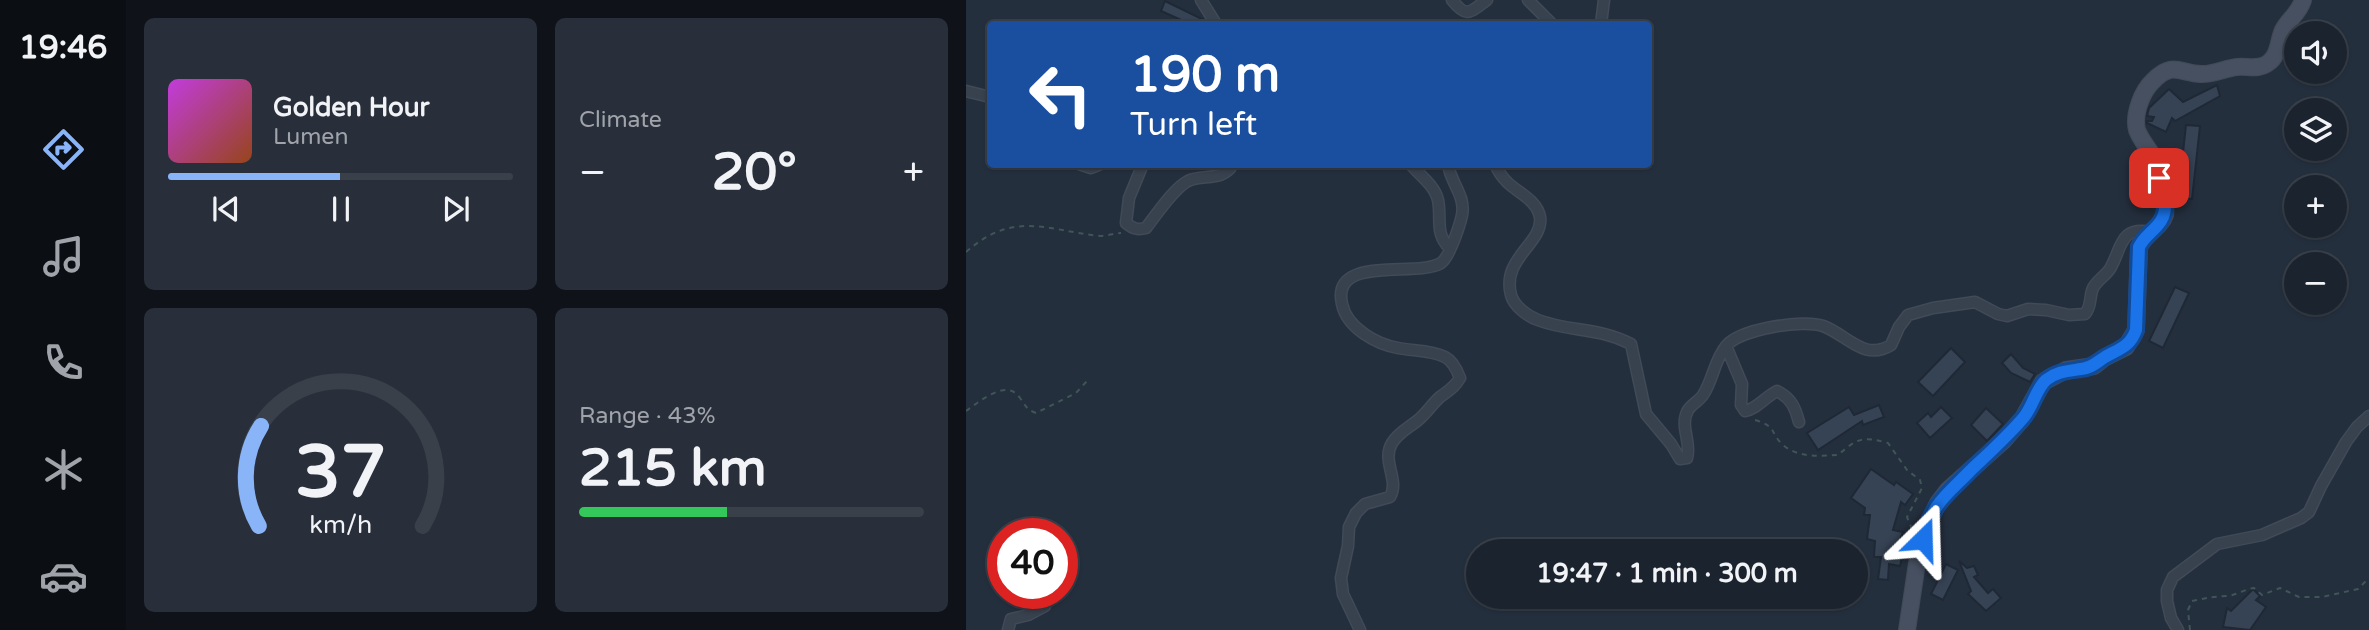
<!DOCTYPE html>
<html lang="en">
<head>
<meta charset="utf-8">
<style>
  :root { --surface:#1b232e; --page:#282f3a; --text:#f1f3f6; --muted:#a0a4aa; --line:#39404a; --accent:#8ab4f8 }
  body { margin:0; font-family:"Varela Round",sans-serif; background:var(--page); color:var(--text); height:100vh; display:flex; flex-direction:column; font-size:26px; white-space:nowrap }
  * { box-sizing:border-box; margin:0 }
  p { font-size:23px; color:var(--muted) }
  .icon { flex:none; width:38px; height:38px; fill:none; stroke:currentColor; stroke-width:2; stroke-linecap:round; stroke-linejoin:round }
  .map { position:relative; flex:1; overflow:hidden }
  .panel { display:flex; flex-direction:column; gap:18px; padding:18px; background:#0f1319; width:840px }
  .panel>* { flex:none }
  .banner { position:absolute; left:21px; top:21px; width:665px; height:147px; border-radius:7px; box-shadow:0 2px 5px #0004,0 0 0 2px var(--line); background:#1a4fa0; color:#fff; overflow:hidden }
  .fabs { position:absolute; left:1318px; top:21px; display:grid; gap:14px }
  .fabs a { display:grid; place-items:center; width:63px; height:63px; border-radius:50%; background:var(--surface); box-shadow:0 2px 5px #0004,0 0 0 2px var(--line); font-size:35px }
  .speed { position:absolute; left:21px; top:518px; display:flex; gap:14px; font-size:35px; font-weight:700; text-align:center }
  .speed>* { display:grid; place-content:center; width:91px; height:91px; border-radius:50%; background:var(--surface); box-shadow:0 2px 5px #0004,0 0 0 2px var(--line); line-height:1 }
  .speed .limit { border:10px solid #d22; background:#fff; color:#111 }
  .pin { position:absolute; display:grid; place-items:center; width:60px; height:60px; color:#fff; margin:-30px; border-radius:14px; box-shadow:0 4px 10px #0006 }
  .me { position:absolute; width:77px; margin:-38px; rotate:22deg; stroke-linejoin:round; filter:drop-shadow(0 0 5px #0008) }
  .turn { display:flex; align-items:center; gap:24px; height:147px; padding:0 28px; font-size:32px }
  .turn .icon { width:91px; height:91px; stroke-width:2.5 }
  .turn b { display:block; font-size:49px; line-height:60px }
  .big { font-size:52px; font-weight:700; line-height:1.1 }
  .panel .card { flex:1; display:flex; flex-direction:column; justify-content:center; gap:10px; min-width:0; padding:0 24px; border-radius:10px; background:var(--page) }
  .panel .dial { align-items:center; gap:0 }
  .dial svg { height:182px; overflow:visible; fill:none; stroke:var(--line); stroke-width:7; stroke-linecap:round; text-anchor:middle }
  .dial text { fill:var(--text); stroke:none }
  .song { display:flex; align-items:center; gap:21px }
  .cover { width:84px; height:84px; border-radius:10px; background:linear-gradient(135deg,hsl(290 70% 55%),hsl(20 70% 35%)) }
  .played { height:7px; border-radius:4px; background:linear-gradient(90deg,var(--accent) 50%,var(--line) 50%) }
  .keys { display:flex; justify-content:space-around; direction:ltr }
  .heat { display:flex; justify-content:space-between; align-items:center; font-size:38px; direction:ltr }
  .charge { height:10px; border-radius:5px; background:linear-gradient(90deg,#34c759 43%,var(--line) 0) }
  .panel .tiles { flex:1; display:grid; gap:18px; grid-template-columns:repeat(2,1fr) }
  .trip { position:absolute; left:500px; top:539px; width:402px; height:70px; border-radius:35px; background:var(--surface); box-shadow:0 2px 5px #0004,0 0 0 2px var(--line); font-weight:700; line-height:70px; text-align:center }
  main { display:flex; flex:1; min-height:0 }
  .dock { display:flex; flex-direction:column; width:126px; justify-content:space-around; align-items:center; background:#0b0e12; color:var(--muted) }
  .dock .icon { width:49px; height:49px }
  .dock .active { color:var(--accent) }
  .dock b { font-size:32px; color:var(--text) }
  .map>svg:first-child { display:block }
  .building { fill:#364354; stroke:#1f2835; stroke-width:2 }
  .lines { fill:none; stroke-linecap:round; stroke-linejoin:round }
  .street-casing { stroke:#414a57; stroke-width:13 }
  .secondary-casing { stroke:#414a57; stroke-width:18 }
  .path { stroke:#3f5557; stroke-width:2; stroke-dasharray:5 5; stroke-linecap:butt }
  .street { stroke:#38414e; stroke-width:10 }
  .secondary { stroke:#465061; stroke-width:16 }
  .route-casing { stroke:#114b97; stroke-width:18 }
  .route { stroke:#1a73e8; stroke-width:12 }
</style>
</head>
<body>
<main>
<nav class="dock">
<b>19:46</b>
<svg class="icon active" aria-label="directions" viewBox="0 0 24 24"><path d="M12 3l9 9-9 9-9-9zM9 14v-3h6M13 9l2 2-2 2"/></svg>
<svg class="icon" aria-label="music" viewBox="0 0 24 24"><path d="M9 18V5l10-2v13"/><circle cx="6" cy="18" r="3"/><circle cx="16" cy="16" r="3"/></svg>
<svg class="icon" aria-label="phone" viewBox="0 0 24 24"><path d="M5 4h4l2 5-3 2q2 4 5 5l2-3 5 2v4C11 20 4 13 5 4z"/></svg>
<svg class="icon" aria-label="climate" viewBox="0 0 24 24"><path d="M12 3v18M4 7l16 10M4 17L20 7"/></svg>
<svg class="icon" aria-label="car" viewBox="0 0 24 24"><path d="M5 17H2v-5l4-1 3-4h7l3 4 3 1v5h-3M9 17h6M6 11h13"/><circle cx="7" cy="17" r="2"/><circle cx="17" cy="17" r="2"/></svg>
</nav>
<section class="panel">
<div class="tiles">
<div class="card">
<div class="song"><i class="cover"></i><div><b>Golden Hour</b><p>Lumen</p></div></div>
<div class="played"></div>
<div class="keys"><svg class="icon" aria-label="previous" viewBox="0 0 24 24"><path d="M18 5L8 12l10 7zM5 5v14"/></svg><svg class="icon" aria-label="pause" viewBox="0 0 24 24"><path d="M8 5v14M16 5v14"/></svg><svg class="icon" aria-label="next" viewBox="0 0 24 24"><path d="M6 5l10 7-10 7zM19 5v14"/></svg></div>
</div>
<div class="card"><p>Climate</p>
<div class="heat"><a>−</a><b class="big">20°</b><a>+</a></div>
</div>
<div class="card dial"><svg viewBox="0 0 100 80">
<path d="M14 69A42 42 0 1 1 86 69"/>
<path d="M14 69A42 42 0 0 1 15 25" stroke="#8ab4f8"/>
<text x="50" y="56" font-size="32" font-weight="700">37</text>
<text x="50" y="72" font-size="11">km/h</text>
</svg></div>
<div class="card"><p>Range · 43%</p><b class="big">215 km</b><div class="charge"></div></div>
</div>
</section>
<div class="map">
<svg width="1403" height="630" viewBox="0 0 1403 630">
  <rect width="100%" height="100%" fill="#242f3e"/>
  <path class="building" d="M199,1L238,20L241,24H224L195,11Z
    M1251,85L1254,96L1209,121L1206,118L1200,132L1181,123V121H1186L1188,117L1181,116L1183,108L1203,89L1217,102Z
    M1220,125L1234,126L1226,199L1212,198Z
    M1209,287L1223,293L1197,348L1183,341Z
    M985,348L999,362L967,396L952,382Z
    M1045,354L1057,368L1069,374L1064,382L1045,373L1036,363Z
    M913,405L918,417L897,425L896,421L852,450L841,433L883,407L888,415Z
    M975,407L986,418L964,438L951,423L962,413L965,417Z
    M1020,408L1037,424L1021,441L1005,425Z
    M905,469L928,485L930,482L947,494L939,505L935,502L927,530L937,532L935,537L940,538L934,566L923,564L922,580L912,579L915,557H908L909,541L901,539L904,515H898L899,508L885,498Z
    M993,561L1001,568L1008,566L1012,575L1008,577L1022,593L1027,589L1035,598L1020,611L1002,594L1005,591Z
    M980,564L992,570L977,600L965,594Z
    M1287,589L1294,596L1290,600L1300,607L1284,630L1257,627L1261,608L1265,611Z"/>
  <g class="lines">
    <g class="street-casing">
      <path id="street" d="M235,0L250,24
        M486,0C501,19 504,12 521,0
        M562,0L586,24
        M635,24L638,0
        M0,91L24,97
        M113,164L125,168L135,164
        M177,164L163,198L160,223C167,229 172,230 180,228C190,215 208,188 222,181C237,174 257,182 267,164
        M444,164C453,174 469,186 472,200C476,220 468,232 484,249
        M529,164C532,171 536,177 541,182C552,193 571,200 574,217C578,243 535,258 545,295C548,306 561,316 572,320C603,332 632,327 665,344L680,414L705,444L714,459L721,458C726,442 713,426 722,410C726,404 733,401 737,395C747,380 748,361 760,346C774,329 837,319 857,326C880,334 898,362 925,345L933,327L942,315L967,308L1009,302L1032,314L1041,316L1062,309L1080,310L1103,315L1119,314C1126,306 1123,297 1127,288C1131,280 1141,275 1145,267C1156,247 1154,226 1185,232
        M760,346L776,384L775,405L779,411C791,409 799,397 811,391C825,398 829,407 833,422
        M42,630L45,619L62,615L79,606
        M394,630L377,594L375,578L382,546L383,527L390,513L399,504L424,497C434,480 415,461 426,443C432,433 442,428 451,421C460,414 466,404 474,397C483,390 488,388 494,378C491,370 487,361 479,357C465,350 447,351 432,348C410,344 381,328 376,304C365,254 451,278 475,263C483,258 494,225 496,215C500,196 484,182 482,164
        M1212,630L1205,618L1201,601V590L1207,577L1251,544L1296,535L1335,518L1343,512L1355,486L1380,442L1391,427L1403,416"/>
    </g>
    <g class="secondary-casing">
      <path id="secondary" d="M941,630L951,563L959,530L972,503L982,490L1037,441L1057,418L1077,382L1100,370L1128,366L1138,358L1160,347L1170,330L1173,247C1179,234 1195,227 1199,215C1200,210 1199,204 1198,199C1196,183 1192,167 1185,153C1180,146 1174,138 1171,130C1167,115 1176,91 1187,81C1206,61 1214,73 1235,74C1246,75 1260,68 1271,67C1282,66 1293,70 1302,63C1313,56 1312,41 1317,30C1323,19 1333,13 1337,0"/>
    </g>
    <path class="path" d="M0,252C48,210 79,230 134,236C141,236 148,233 155,233
      M0,411C14,401 41,378 54,398C59,405 61,410 70,413L110,393L121,381
      M789,420C812,427 803,432 817,445C832,458 854,456 872,455C892,438 896,436 922,443L941,470L954,480L956,488L941,517L946,529
      M1224,630L1222,610L1226,601C1241,598 1245,597 1260,596C1269,596 1279,589 1288,588L1296,595L1314,588L1333,597H1356L1392,589L1403,578"/>
    <use href="#street" class="street"/>
    <use href="#secondary" class="secondary"/>
  </g>
  <g class="lines">
    <g class="route-casing">
      <path id="route" d="M957,539C966,503 981,495 1005,470C1023,453 1042,436 1058,417C1067,406 1070,389 1080,380C1092,371 1102,371 1115,369C1126,368 1131,362 1139,357C1153,349 1164,347 1170,330L1173,247C1178,237 1184,234 1191,226C1204,213 1199,194 1193,178"/>
    </g>
    <use href="#route" class="route"/>
  </g>
</svg>
<div class="fabs">
<a><svg class="icon" aria-label="sound" viewBox="0 0 24 24"><path d="M4 9h4l5-4v14l-5-4H4zM17 9q2 3 0 6"/></svg></a>
<a><svg class="icon" aria-label="layers" viewBox="0 0 24 24"><path d="M12 4l9 5-9 5-9-5zM3 14l9 5 9-5"/></svg></a>
<a>+</a>
<a>−</a>
</div>
<div class="speed"><div class="limit">40</div></div>
<div class="pin" style="left:1193px;top:178px;background:#d93025"><svg class="icon" aria-label="arrive" viewBox="0 0 24 24"><path d="M6 21V4h12l-3 4 3 4H6"/></svg></div>
<svg class="me" style="left:957px;top:539px" viewBox="-20 -20 40 40"><path d="M0-17L14 15 0 8-14 15z" fill="#1a73e8" stroke="#fff" stroke-width="4"/></svg>
<div class="trip">19:47 · 1 min · 300 m</div>
<div class="banner">
<div class="turn"><svg class="icon" aria-label="left" viewBox="0 0 24 24"><path d="M17 20v-9H6M10 6l-5 5 5 5"/></svg><div><b>190 m</b>Turn left</div></div>
</div>
</div>
</main>
</body>
</html>
